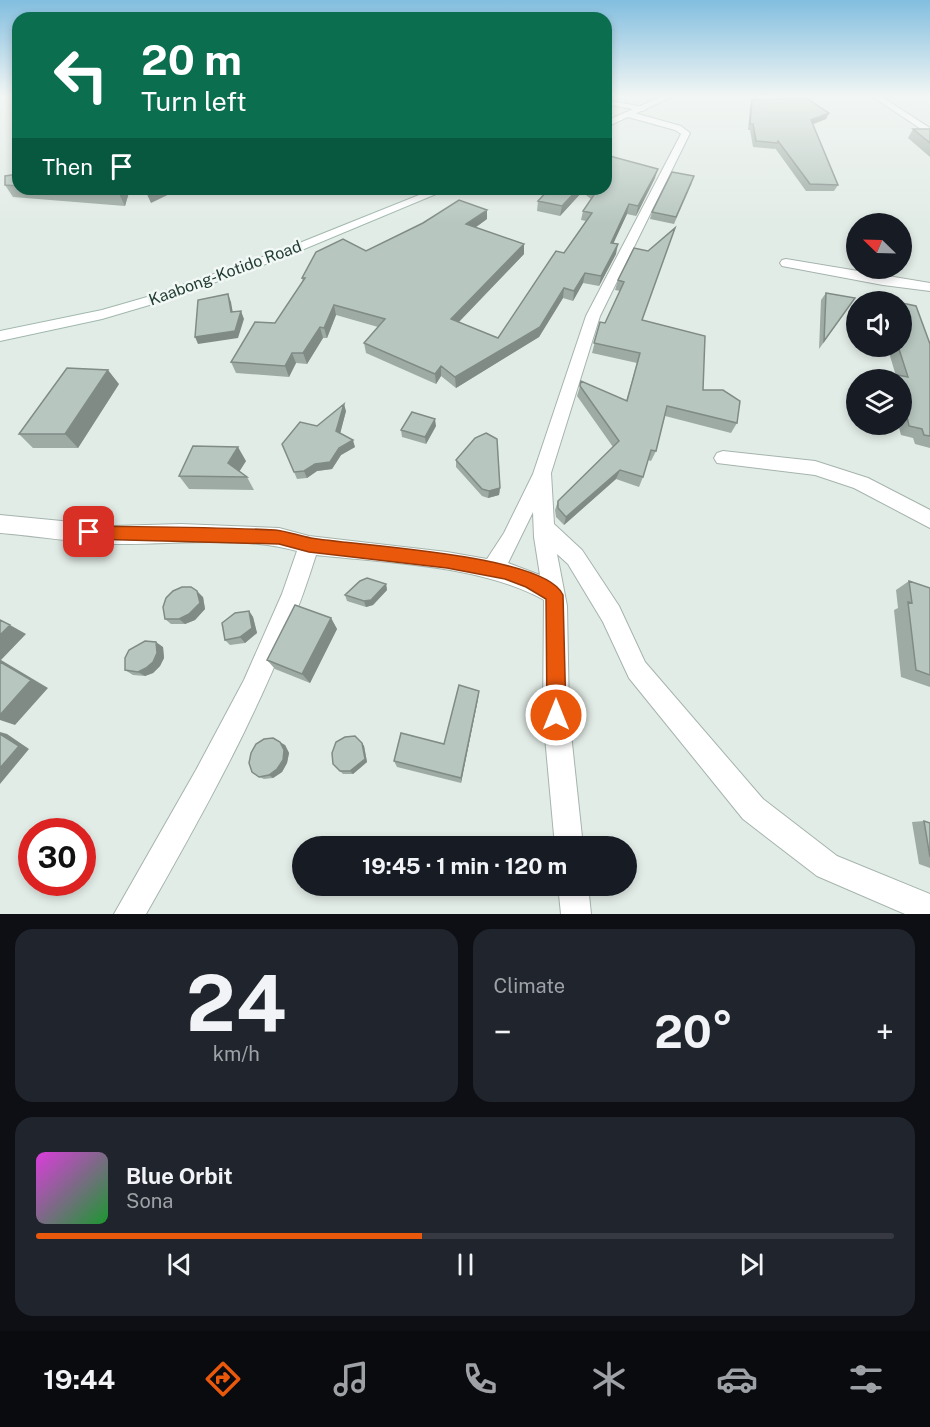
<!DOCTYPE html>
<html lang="en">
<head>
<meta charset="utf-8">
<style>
  :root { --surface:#171b24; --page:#20242c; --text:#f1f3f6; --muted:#9ea1a6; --line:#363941; --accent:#ea580c }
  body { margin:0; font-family:"Public Sans",sans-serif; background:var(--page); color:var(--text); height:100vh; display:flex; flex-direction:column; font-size:22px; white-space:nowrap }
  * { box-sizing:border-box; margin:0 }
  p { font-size:20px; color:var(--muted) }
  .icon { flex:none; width:33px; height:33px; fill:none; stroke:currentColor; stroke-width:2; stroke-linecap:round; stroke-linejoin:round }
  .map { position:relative; height:914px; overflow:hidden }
  .side { display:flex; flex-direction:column; gap:15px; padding:15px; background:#0d0f14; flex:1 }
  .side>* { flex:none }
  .guide { position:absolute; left:12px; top:12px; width:600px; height:183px; border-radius:18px; box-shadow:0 3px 9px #0003; background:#0b6e4f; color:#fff; overflow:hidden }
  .needle { width:39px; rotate:293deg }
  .tools { position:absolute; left:846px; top:213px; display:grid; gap:12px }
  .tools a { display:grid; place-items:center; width:66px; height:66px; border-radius:50%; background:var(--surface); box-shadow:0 3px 9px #0003; font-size:30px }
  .speed { position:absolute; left:18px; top:818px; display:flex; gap:12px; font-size:30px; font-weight:700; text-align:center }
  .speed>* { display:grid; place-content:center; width:78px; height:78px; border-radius:50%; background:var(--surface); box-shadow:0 3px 9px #0003; line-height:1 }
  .speed .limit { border:9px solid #d22; background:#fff; color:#111 }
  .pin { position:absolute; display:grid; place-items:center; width:51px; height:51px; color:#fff; margin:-26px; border-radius:12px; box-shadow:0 3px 9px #0006 }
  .me { position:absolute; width:66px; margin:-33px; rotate:0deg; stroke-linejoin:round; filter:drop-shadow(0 0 4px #0008) }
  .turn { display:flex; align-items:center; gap:21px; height:126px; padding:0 30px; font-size:27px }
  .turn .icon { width:78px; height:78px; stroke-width:2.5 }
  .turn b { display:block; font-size:42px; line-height:51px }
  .then { display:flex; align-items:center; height:57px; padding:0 30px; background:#0003; gap:12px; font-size:22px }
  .big { font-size:45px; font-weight:700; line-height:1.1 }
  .side .card { flex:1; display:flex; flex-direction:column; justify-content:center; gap:9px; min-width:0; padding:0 21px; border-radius:18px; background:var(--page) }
  .side .dial { align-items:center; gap:0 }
  .dial b { font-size:78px; line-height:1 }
  .song { display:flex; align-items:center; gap:18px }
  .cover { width:72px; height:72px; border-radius:9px; background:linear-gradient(135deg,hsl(300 70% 55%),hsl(130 70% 35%)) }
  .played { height:6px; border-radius:3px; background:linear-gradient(90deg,var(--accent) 45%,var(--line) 45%) }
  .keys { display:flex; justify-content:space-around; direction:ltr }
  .heat { display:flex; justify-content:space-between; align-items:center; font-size:33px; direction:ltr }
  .side .tiles { flex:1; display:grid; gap:15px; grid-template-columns:1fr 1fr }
  .card:last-child { grid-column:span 2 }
  .trip { position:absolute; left:292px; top:836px; width:345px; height:60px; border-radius:30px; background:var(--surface); box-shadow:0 3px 9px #0003; font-weight:700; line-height:60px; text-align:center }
  .tabs { display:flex; height:96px; justify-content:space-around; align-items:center; background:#090b0e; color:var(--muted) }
  .tabs .icon { width:42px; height:42px }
  .tabs .current { color:var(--accent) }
  .tabs b { font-size:27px; color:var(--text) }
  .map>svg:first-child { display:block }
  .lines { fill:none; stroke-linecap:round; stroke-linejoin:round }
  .street-casing { stroke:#a5b4ad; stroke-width:2 }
  .secondary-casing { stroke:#a0b8ad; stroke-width:2 }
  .street { fill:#fff; fill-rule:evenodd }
  .secondary { fill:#fff; fill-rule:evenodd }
  .wall { fill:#9daba4 }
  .shaded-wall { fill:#808b86 }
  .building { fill:#b7c7bf; stroke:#808b86; stroke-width:1.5 }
  .route { fill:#ea580c; stroke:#983908; stroke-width:1.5 }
  .labels { text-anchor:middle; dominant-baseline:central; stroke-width:5; stroke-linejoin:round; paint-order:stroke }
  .far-street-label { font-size:16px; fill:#223d33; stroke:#f2f8f5 }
</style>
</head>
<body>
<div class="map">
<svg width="930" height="914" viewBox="0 0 930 914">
  <rect width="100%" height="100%" fill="#e2ece6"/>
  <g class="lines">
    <g class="street-casing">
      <path id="street" d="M870,95H879L930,128V135Z
        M606,100L643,107L647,109L643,111L606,104Z
        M631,112L681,126L690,133L600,316L551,473L554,524L582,550L619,606L645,662L763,799L837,856L930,894V914H905L817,876L743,819L629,678L603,622L568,564L557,554L567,606L569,715L583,846H555L543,715L544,600C482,565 387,563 316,555C276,683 212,798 146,914H114L196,770L244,680L282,594L297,551C241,535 172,545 114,544C76,543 38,536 0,533V515L113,526L181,524L279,528L309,536L447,552L487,559L504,533L533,474L586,316L681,134L675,130L628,117V113ZM533,512L534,537L540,575L508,563Z
        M786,259L930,283V291L883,285L782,266L780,263L782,260Z
        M723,451L815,461L868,478L930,510V528L854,488L815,475L717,463L714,458L717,453Z
        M558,885H588L591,914H561Z"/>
    </g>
    <g class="secondary-casing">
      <path id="secondary" d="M665,95H676L606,127V121Z
        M434,189H448L285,257L163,301L102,319L0,341V331L102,310L154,295L277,252Z"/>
    </g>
    <use href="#street" class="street"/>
    <use href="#secondary" class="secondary"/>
  </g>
  <path class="wall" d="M752,100L829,113L826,119L813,124L838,185L834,191H806L775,148V149L753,147L750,130H748L750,106Z
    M913,129H930V157L908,138Z
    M18,174V189H130L125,206L13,197L5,185Z
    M655,178L636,216L627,214L613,243L616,254L599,286L583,283L573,301L563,298L539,337L456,388L441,376L436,384L366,353L364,343L378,327L336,315L327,338H323L307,364L296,363L289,377L236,373L231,362L275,323L303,282L302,278L366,251L487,219L475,228L524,254L459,322L498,338L564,253L586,221L581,220L583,211L591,199L582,192L560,216L537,211L538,201L549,189H606Z
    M692,183L674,224L650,219L652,212Z
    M648,251L642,320L703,390L737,423L731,433L665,416L656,451L651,461L648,460L643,477L639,487L616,479L564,525L556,517L555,510L558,501L613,447L577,396L580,386L626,401L637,363L592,353L600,322L605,323L620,291L615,290L618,280Z
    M826,293L855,298L819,349L821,300Z
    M930,344V448L915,444L913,438L901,435L898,424H902V380H893L896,376L887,346H902Z
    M119,384L78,448H33L19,434Z
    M346,411L340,433L355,447L341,455L332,469L317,471L307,478L297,479L282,444Z
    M436,426L426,444L402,437L401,430Z
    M456,460L500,488L499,495L488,498L482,496L456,467Z
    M246,461L239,471L247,477L254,490L189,489L179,476Z
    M909,581L930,588V687L901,677L894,610L898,608L896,590Z
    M386,584L387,590L373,605L366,607L347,601L345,595Z
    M203,597L205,609L195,620L185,624H171L165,619Z
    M249,611L253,617L257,633L245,643L230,645L225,640Z
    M331,618L337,629L310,683L275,669L267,660Z
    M163,647L164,658L160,666L153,673L145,676L133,675L125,670Z
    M478,699L461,783L397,767L394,761L444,744Z
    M362,743L364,746L367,762L353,774H343L340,771Z
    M285,745L289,753L287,763L282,772L273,778L264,779L259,777Z
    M924,821L930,823V868L919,864L912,822Z"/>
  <path class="shaded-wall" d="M829,113L826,119L808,126L811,120Z
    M658,169L655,178L636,216L638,206Z
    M120,189H130L125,206L119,194Z
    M148,189H180L151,203L145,190Z
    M578,189H583L582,192L560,216L562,206Z
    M629,204L627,214L609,253L611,243Z
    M487,210V219L466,234V224Z
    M524,244V254L452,329L451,319Z
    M618,244L616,254L599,286L601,276Z
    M585,273L583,283L573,301L574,291Z
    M564,288L563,298L539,337L456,388L455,377Z
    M228,294L231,302L234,319L231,312Z
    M334,305L336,315L327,338L324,328Z
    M241,311L244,319L238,338L198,344L195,337Z
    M320,327L323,338L307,364L303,353Z
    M292,353L296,363L289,377L285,366Z
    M441,366V376L436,384L435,374Z
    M108,370L119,384L78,448L65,434Z
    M344,404L346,411L339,438L336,431Z
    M435,419L436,426L426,444L425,437Z
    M353,440L355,447L341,455L332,469L317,471L307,478L304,471Z
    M238,447L246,461L236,477L228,463Z
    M620,470L616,479L564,525L566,517Z
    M500,488L499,495L488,498L489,491Z
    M386,584L387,590L373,605L366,607L364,601Z
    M197,591L203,597L205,609L195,620L185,624L179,619Z
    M249,611L253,617L257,633L245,643L240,637Z
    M331,618L337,629L310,683L302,674Z
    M10,625L26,634L1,660L48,688L15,725L0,720V635Z
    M156,642L163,647L164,658L160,666L153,673L145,676L138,672Z
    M479,691L478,699L461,783V778Z
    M0,732L7,734L29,749L0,784Z
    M280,742L285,745L289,753L287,763L282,772L273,778L269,775Z
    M362,743L364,746L367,762L353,774L350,771Z"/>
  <path class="building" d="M806,98L829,113L811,120L838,185L810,184L778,141L777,143L756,141L753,124H750L752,100Z
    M913,129H930V143Z
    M606,155L658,169L638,206L629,204L611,243L618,244L601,276L585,273L574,291L564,288L540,327L455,377L441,366L435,374L364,343L385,319L334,305L324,328L320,327L303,353H292L285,366L231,362L255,322L275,323L305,278H302L316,252L343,239L366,251L423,223L459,200L487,210L466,224L524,244L451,319L498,338L556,251L564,253L592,213L583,211L596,192L592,189H606Z
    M672,172L694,176L676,217L652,212Z
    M18,174V186L5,185V176Z
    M58,189H120L119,194Z
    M549,189H578L562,206L538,201Z
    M675,228L642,320L705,336L703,390H723L740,401L737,423L667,406L656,451L651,450L643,477L620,470L566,517L558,508V501L619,441L580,386L581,381L627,401L640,353L594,343L600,322L605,323L624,282L618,280L634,248L648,251Z
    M826,293L855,298L824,341Z
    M228,294L231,312L241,311L235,331L195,337L198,300Z
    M902,303L916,306L930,344V436L924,435L922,429L909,426L902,393V380H898L897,375L908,377L898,346H902Z
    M67,368L108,370L65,434H19Z
    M344,404L336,431L353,440L339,448L330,462L315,464L304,471L294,472L282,444L300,422L317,426Z
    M412,412L435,419L425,437L401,430Z
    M486,433L497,439L500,488L489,491L482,489L456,460L475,438Z
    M193,446L238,447L228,463L247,477L179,476Z
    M367,578L386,584L371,600L364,601L345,595L360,581Z
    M909,581L930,588V675L916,670L908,602L912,603Z
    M182,587H191L197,591L200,603L189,614L179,619H165L163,607L166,598L173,591Z
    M295,605L331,618L302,674L267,660Z
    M249,611L252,628L240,637L225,640L222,623L235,613Z
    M0,620L10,625L0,635Z
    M145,641L156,642L157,653L153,662L146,668L138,672L125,670V658L129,650Z
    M0,662L31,680L0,715Z
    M459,685L479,691L461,778L394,761L401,733L444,744Z
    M0,734L19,746L0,768Z
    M355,736L362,743L365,759L350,771H340L333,764L332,753L336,742L345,737Z
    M273,738L280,742L284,750L283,760L277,769L269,775L259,777L252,772L249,763L251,753L256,744L264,739Z
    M924,821L930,823V857Z"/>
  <linearGradient id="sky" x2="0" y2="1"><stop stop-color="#82bedf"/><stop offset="0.43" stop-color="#f2f6f4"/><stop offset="1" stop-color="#f2f6f4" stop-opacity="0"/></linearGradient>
  <rect width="930" height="223" fill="url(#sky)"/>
  <path class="route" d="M89,526C151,527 213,527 275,530C287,531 299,536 311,538C356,546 545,554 563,595L566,715L563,722L556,725L550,722L547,715L546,599L526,587L505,579L447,568L309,552L279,544L89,539L84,537L81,532L84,528Z"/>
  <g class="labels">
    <g class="far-street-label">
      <text transform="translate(225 273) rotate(-20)">Kaabong-Kotido Road</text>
    </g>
  </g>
</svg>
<div class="tools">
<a><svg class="needle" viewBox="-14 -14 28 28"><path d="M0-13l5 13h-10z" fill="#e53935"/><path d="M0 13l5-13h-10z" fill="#9ea1a6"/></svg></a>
<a><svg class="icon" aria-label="sound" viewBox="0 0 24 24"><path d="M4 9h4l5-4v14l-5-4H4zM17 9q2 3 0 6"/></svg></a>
<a><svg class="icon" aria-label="layers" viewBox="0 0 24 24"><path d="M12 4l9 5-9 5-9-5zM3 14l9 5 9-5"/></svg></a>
</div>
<div class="speed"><div class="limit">30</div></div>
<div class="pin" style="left:89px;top:532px;background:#d93025"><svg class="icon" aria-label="arrive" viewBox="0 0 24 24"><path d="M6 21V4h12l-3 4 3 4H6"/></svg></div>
<svg class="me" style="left:556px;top:715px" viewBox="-20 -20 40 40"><circle r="17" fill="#ea580c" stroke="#fff" stroke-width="3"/><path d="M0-11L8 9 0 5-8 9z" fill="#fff"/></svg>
<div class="trip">19:45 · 1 min · 120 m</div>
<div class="guide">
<div class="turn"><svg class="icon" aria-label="left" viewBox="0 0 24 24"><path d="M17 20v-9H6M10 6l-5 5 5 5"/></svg><div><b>20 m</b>Turn left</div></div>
<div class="then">Then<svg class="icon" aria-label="arrive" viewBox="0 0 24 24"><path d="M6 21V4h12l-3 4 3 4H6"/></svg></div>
</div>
</div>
<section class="side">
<div class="tiles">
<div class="card dial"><b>24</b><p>km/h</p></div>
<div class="card"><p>Climate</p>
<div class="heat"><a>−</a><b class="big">20°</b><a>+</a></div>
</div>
<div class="card">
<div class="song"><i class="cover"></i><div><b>Blue Orbit</b><p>Sona</p></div></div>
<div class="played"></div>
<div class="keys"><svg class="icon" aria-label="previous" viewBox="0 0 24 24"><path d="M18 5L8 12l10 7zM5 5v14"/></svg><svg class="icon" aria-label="pause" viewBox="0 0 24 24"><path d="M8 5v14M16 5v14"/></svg><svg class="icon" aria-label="next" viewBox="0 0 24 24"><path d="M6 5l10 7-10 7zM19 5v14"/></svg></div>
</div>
</div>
</section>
<nav class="tabs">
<b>19:44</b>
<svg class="icon current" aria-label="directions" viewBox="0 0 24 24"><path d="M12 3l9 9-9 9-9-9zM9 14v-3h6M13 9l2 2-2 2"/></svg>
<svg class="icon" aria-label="music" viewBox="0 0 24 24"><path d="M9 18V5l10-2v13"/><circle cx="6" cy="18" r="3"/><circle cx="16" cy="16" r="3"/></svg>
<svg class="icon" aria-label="phone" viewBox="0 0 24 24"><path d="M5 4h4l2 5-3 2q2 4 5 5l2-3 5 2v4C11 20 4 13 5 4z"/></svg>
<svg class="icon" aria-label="climate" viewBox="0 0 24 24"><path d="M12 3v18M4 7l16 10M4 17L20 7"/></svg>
<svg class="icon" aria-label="car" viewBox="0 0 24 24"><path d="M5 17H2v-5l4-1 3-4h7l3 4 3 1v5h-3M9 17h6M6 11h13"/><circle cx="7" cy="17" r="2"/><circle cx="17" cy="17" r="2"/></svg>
<svg class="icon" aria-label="filters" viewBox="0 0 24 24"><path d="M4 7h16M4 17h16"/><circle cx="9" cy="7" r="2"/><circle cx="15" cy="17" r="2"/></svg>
</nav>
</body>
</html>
